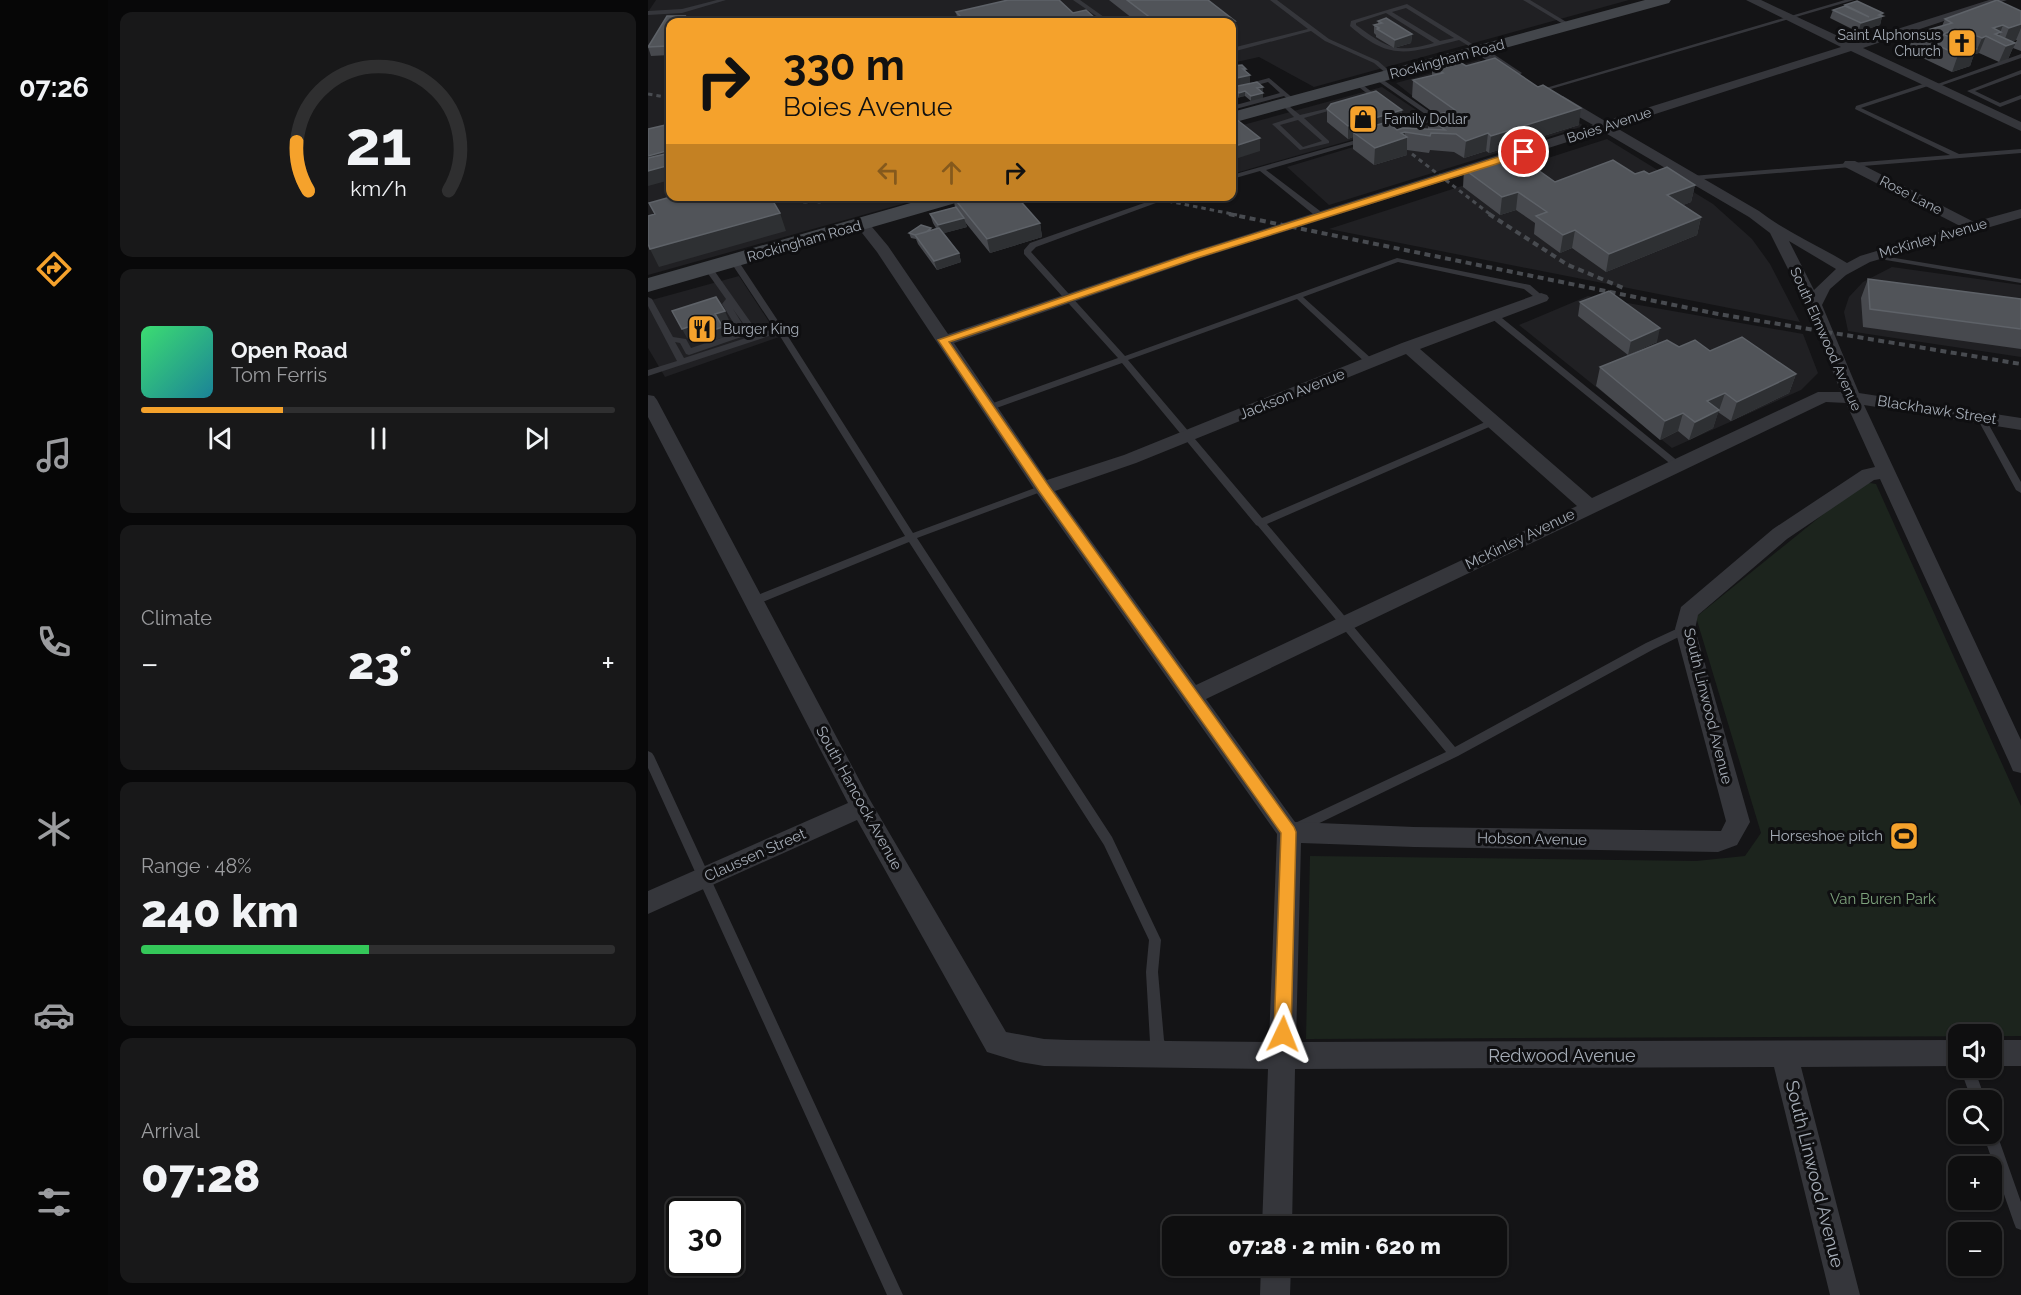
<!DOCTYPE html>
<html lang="en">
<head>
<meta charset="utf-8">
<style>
  :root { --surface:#0f0f10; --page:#181819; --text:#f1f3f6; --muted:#9b9c9f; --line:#2f2f30; --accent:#f5a22c }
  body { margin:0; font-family:Raleway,sans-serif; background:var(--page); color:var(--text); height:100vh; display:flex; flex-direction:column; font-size:22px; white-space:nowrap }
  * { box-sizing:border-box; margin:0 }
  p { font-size:20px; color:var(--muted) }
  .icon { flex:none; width:33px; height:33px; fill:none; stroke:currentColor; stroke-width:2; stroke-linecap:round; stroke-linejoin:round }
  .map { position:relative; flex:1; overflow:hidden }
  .panel { display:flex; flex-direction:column; gap:12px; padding:12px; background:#080809; width:540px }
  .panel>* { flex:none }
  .guide { position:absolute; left:18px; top:18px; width:570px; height:183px; border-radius:12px; box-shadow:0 2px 4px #0004,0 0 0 2px var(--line); background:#f5a22c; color:#111; overflow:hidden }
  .tools { position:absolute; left:1300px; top:1024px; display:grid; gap:12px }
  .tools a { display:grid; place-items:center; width:54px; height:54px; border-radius:12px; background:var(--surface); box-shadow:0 2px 4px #0004,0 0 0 2px var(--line); font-size:30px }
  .speed { position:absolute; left:18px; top:1198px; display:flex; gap:12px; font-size:30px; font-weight:700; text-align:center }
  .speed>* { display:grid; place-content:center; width:78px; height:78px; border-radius:50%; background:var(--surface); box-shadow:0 2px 4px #0004,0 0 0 2px var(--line); line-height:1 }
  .speed .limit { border:3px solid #111; border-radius:9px; background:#fff; color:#111 }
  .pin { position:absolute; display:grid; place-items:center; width:51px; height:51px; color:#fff; margin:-26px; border:3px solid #fff; border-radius:50%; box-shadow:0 2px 6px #0007 }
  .me { position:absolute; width:66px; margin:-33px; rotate:2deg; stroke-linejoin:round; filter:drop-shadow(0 0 4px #0008) }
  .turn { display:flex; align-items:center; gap:21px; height:126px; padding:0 18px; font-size:27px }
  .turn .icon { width:78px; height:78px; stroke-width:2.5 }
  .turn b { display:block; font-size:42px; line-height:51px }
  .lanes { display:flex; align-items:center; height:57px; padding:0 18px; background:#0003; justify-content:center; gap:30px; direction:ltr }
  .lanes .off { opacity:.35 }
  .big { font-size:45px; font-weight:800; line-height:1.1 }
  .panel .tile { flex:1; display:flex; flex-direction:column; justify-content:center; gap:9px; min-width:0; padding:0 21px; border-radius:12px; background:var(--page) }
  .panel .dial { align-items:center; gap:0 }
  .dial svg { height:156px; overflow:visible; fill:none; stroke:var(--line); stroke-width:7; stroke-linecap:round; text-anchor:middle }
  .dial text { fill:var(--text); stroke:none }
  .song { display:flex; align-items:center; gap:18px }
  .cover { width:72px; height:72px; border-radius:9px; background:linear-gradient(135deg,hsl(140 70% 55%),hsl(190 70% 35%)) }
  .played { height:6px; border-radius:3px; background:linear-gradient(90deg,var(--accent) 30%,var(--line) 30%) }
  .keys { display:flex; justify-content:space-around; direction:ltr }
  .heat { display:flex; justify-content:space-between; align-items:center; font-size:33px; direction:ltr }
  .charge { height:9px; border-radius:4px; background:linear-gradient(90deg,#34c759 48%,var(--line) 0) }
  .trip { position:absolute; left:514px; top:1216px; width:345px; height:60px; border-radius:12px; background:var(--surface); box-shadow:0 2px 4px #0004,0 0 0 2px var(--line); font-weight:800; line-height:60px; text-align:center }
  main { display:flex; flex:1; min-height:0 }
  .menu { display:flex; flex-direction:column; width:108px; justify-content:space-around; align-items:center; background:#060606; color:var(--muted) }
  .menu .icon { width:42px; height:42px }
  .menu .current { color:var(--accent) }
  .menu b { font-size:27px; color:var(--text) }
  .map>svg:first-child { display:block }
  .built { fill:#202023 }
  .green { fill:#1c241d }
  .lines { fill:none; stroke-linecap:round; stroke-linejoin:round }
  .lane { fill:#35363b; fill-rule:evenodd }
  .street { fill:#35363b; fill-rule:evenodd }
  .secondary { fill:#43464b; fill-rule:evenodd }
  .rail-far1 { stroke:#484b50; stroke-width:3; stroke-dasharray:4.5 4; stroke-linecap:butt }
  .rail { stroke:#484b50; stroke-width:4; stroke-dasharray:6 4.5; stroke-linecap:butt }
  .wall { fill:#47494e }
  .shaded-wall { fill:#2e3033 }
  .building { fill:#515459; stroke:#5e6268; stroke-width:1.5 }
  .route { fill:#f5a22c; stroke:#9f691d; stroke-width:1.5 }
  .labels { text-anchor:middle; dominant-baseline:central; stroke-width:6; stroke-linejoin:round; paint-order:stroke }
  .far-poi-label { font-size:14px; fill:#a5acb6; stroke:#0f0f11; text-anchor:start }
  .far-street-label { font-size:14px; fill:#a5acb6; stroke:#0f0f11 }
  .street-label { font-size:15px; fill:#a5acb6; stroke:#0f0f11 }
  .poi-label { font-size:15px; fill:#a5acb6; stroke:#0f0f11; text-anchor:end }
  .park-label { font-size:15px; fill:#7da27c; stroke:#0f0f11 }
  .near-street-label { font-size:18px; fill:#a5acb6; stroke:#0f0f11 }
</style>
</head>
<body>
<main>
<nav class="menu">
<b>07:26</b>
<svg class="icon current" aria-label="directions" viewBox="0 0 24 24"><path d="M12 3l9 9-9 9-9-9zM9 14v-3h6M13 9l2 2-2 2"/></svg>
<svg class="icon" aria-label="music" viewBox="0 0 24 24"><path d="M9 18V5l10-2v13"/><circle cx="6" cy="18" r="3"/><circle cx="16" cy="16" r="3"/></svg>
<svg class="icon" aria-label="phone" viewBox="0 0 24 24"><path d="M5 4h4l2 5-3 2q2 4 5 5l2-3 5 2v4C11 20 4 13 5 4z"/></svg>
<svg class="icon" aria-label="climate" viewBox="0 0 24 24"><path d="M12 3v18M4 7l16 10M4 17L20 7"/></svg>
<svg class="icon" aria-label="car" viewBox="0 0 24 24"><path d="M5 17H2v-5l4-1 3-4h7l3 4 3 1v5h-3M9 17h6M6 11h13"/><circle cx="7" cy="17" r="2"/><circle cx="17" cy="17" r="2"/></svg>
<svg class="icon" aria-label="filters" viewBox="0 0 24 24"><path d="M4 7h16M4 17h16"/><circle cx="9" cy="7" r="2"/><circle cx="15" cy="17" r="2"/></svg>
</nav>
<section class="panel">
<div class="tile dial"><svg viewBox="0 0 100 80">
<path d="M14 69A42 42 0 1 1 86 69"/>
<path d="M14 69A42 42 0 0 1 8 44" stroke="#f5a22c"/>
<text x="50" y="56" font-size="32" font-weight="700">21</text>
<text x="50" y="72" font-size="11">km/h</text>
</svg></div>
<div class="tile">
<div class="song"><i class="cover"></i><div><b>Open Road</b><p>Tom Ferris</p></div></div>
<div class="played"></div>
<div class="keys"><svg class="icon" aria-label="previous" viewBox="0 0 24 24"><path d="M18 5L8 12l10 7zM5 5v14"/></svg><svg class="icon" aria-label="pause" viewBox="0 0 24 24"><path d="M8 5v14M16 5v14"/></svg><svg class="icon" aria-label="next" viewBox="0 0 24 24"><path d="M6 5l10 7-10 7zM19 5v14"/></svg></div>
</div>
<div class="tile"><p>Climate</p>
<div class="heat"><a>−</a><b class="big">23°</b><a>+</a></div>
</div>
<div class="tile"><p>Range · 48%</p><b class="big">240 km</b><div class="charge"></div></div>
<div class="tile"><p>Arrival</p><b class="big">07:28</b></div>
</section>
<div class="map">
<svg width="1373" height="1295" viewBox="0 0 1373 1295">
  <rect width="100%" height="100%" fill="#141416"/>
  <path class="built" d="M8,0H981L666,87L611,57L584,63V22H22V196L279,197L0,275V12Z
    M831,60L936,126L681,205L639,167L795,120L748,83Z
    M734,87L780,118L584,174V128Z
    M959,139L1065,204L1104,239L1122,264L1152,322L681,229Z
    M1244,267L1373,285V357L1200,331L1196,312L1201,297L1215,282Z
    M91,276L131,337L17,377L0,348V301Z
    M940,296L1155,334L1170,373L1153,390L1024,448L871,325Z"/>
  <path class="green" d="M1215,482L1228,484L1373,806V1036L658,1039L662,856L1048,861L1097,856L1113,833L1048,617Z"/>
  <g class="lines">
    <path class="lane" d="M69,0H78L34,13L0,15V11L34,9Z
      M425,0H432L463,22H457Z
      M622,0H629L681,39L730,61L745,74L740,75L726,63L677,41L663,31L584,52V48L660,29Z
      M875,0H882L925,26L920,27Z
      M1197,0H1206L896,91L891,90Z
      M759,4L834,50L829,51L811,40C762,52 744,63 702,26L703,21ZM758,8L806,38L792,41L744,12ZM738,13L786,43C747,54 740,48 708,25V23Z
      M1373,54V58L1289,87L1284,86Z
      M1373,70V74L1327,91L1352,103L1373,95V99L1352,107L1319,91Z
      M727,77H731L785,114L786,121L743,133V131L781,119L780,116L727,79Z
      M621,78L647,100V102H643L636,96L584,110V106L632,93L620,82L584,92V88Z
      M707,82H711L729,96L717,99V97L721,95L707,84Z
      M1281,82L1284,84L1283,85L1213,108L1311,154L1373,149V153L1044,180L1041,178L1044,176L1302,155L1207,109L1208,106Z
      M591,94L593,95V97L584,100V96Z
      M636,102L652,115L694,105V107L656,118L681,141V143L652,150L624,124L646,117L634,105V103ZM650,120L674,141L655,147L632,125Z
      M719,137L721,138V140L618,170L676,214V218H670L612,171L584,179V175Z
      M516,196H527L388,247L383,252L477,356L749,258L882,285L897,298L896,300H890L876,289L750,262L655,297L725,360V364H719L649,299L480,360L614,518L842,420H848V424L619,524L807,747L998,643L1037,625L1042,629L1041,632L1006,649L810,756L653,832L649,833L645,832L643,828L645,824L798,752L610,526L608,525L474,363L343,410H337L336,408L337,406L470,358L376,254V250L382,243Z
      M1223,254L1373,279V283L1226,258H1223Z
      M83,259H89L136,330L265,533L392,486H398L400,488L398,490L269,538L464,837L513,940L510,972L516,1040L524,1052L522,1057L517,1059L512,1057L502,1042L498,972L501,940L456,845L261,542L110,604L106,605L101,601L102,598L257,536L130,333L0,376V370L29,361L0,306V297L4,299L25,337L38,339L43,348L91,332L74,304L78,299L56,268L57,266H63L111,334L127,329L82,261ZM85,309L104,336L36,358L27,342L32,343L38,354L41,355L99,335L100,333Z
      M843,314H849L1031,462L1033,464L1031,466H1025L843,318Z
      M1333,415L1337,418L1373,482V493L1368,490L1329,418Z
      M0,751L4,753L6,756L255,1295H239L0,768Z
      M1312,1068H1326L1338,1101H1324Z
      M1344,1128L1347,1129L1349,1134L1373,1202V1230L1368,1228L1366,1223L1335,1134H1344Z"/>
    <path class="street" d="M1098,0H1113L1205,43L1341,0H1359L1215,48L1373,122V131L1203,51L967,127L1111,211C1138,232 1170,245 1199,263L1212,256L1312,226L1197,167L1195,164L1197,161H1207L1326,222L1373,209V218L1222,262L1198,275L1182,289L1174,305L1211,393L1373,418V430L1216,405L1373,740V773L1365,771L1362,764L1232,479L1226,480L1139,539L1050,615L1047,629L1102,822L1089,845L1070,852L766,847L653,843L648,1042L1311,1040V1066L1153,1067L1212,1295H1182L1126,1067L647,1069L644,1227H614L620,1069L396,1066L372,1062L339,1052L209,820L0,914V891L200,803L0,417V395L6,396L9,400L222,800L358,1032L396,1039L420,1040L621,1042L629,834L388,492L229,252L207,224L214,220L219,221L240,246L300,334L540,253L945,125L905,102L904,99L905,96H915L957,121L1193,47ZM954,131L1101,217L1122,233L1158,305L1193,392H1170L944,498L772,349L899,301L901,298L899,295L893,293L754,343L476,455L399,480L306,343L550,259ZM1141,241L1188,269L1166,290ZM758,354L929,506L548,685L407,491L488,463ZM1178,402L1198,403L1227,467L1214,470L1125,529L1033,607L1027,629L1078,821L1073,831L766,827L647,822L558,699Z
      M831,46L835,47L874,73L868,77L864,76L827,53V47Z
      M1344,1040H1373V1066H1344Z
      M613,1266H643L642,1295H612Z"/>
    <path class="secondary" d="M997,0H1023L1021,3L584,123V112Z
      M287,196H321L318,200L0,292V278Z"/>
    <path class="rail-far1" d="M0,94L22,98
      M764,154L843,215
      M495,196L589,215"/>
    <path class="rail" d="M581,214L1070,314L1373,364
      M841,214L920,265L978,289"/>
  </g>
  <path class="wall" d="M461,0H560L587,21L588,37L584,38V22H489Z
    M1197,5L1234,16L1232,25L1210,32L1182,18L1185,10L1197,6Z
    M1373,11V51L1365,48L1369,40L1364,41L1367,43L1360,59L1351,62L1331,53L1326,54L1322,66L1304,72L1260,51L1266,34L1294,26L1297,19Z
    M308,12L425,13L448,19V22H310Z
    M19,16H37L39,22H22V55L3,56L0,47Z
    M730,21L764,34L763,43L746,48L728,37V35L726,33V25L730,24Z
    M584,66L598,72L602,75V83L615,91L613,92L615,93V98L603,101L597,96L591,97L586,92L585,88H584Z
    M784,66H818L931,125L841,153L838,151L816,158L806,152L782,150L781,153L759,150V155L726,165L705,149V137L700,139L679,122V109L754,110L753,123L744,126L749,130L780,129V117L789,115L764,97L765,80L784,76Z
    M855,164L907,182L1001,174L1047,185L1043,202L1035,205L1053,217L1049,235L958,272L924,248L912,253L886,234L887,223L868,210L852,215L815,187L816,169Z
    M151,196H198L170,204L169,201L156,204Z
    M305,197L392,223L394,237L342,253L317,222L319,227L296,233L311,253L313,262L289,270L270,244L268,239L263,238L261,233L283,228V230L288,228L285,223L282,214L307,207Z
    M1220,279L1373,299V349L1215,327L1213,298Z
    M932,302L1009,342L980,355L930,316Z
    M1031,347L1062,351L1148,374L1141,393L1083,421L1070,412L1065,428L1041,440L1030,431L1012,440L948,386L952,367Z"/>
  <path class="shaded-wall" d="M1235,13L1232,25L1210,32L1213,23Z
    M37,16L39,22H33Z
    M448,19V22H435Z
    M587,21L588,37L584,38V22H579Z
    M1373,24V28L1368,40L1355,44L1361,28Z
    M1355,25L1349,41L1345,28Z
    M1310,29L1303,45L1295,34Z
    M764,34L763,43L746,48L747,40Z
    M1338,36L1331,53L1327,54L1334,38Z
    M22,40V55L19,46Z
    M1367,43L1360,59L1351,62L1358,46Z
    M1328,49L1322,66L1304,72L1310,55Z
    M595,69H598V76L602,75V83L584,88V79Z
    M615,87V91L609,92V88Z
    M597,91V96L591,97V93Z
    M615,93V98L603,101V96Z
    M933,108L931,125L841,153L843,136Z
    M754,110L753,123L710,135L705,132V137L700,139V126Z
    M757,132V138L759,137V155L726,165L727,148L753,133Z
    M840,133L838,151L816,158L818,141Z
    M612,138V151L584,160V147Z
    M22,150V180L0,186V156Z
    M1047,185L1043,202L1015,213L1019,195Z
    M870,192L868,210L852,215L854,197Z
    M153,196H167L169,201L156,204Z
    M168,196H198L170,204Z
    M132,213L138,231L11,267L2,249Z
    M1053,217L1049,235L958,272L961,254Z
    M316,218L319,227L293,234L290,225Z
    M392,223L394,237L342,253L339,239Z
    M927,230L924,248L912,253L915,235Z
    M311,253L313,262L289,270L286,261Z
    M77,311L81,320L71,323L67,314Z
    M46,325L50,334L39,338L34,329Z
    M75,327L79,336L56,344L51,334Z
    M1012,328L1009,342L980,355L983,341Z
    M1148,374L1141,393L1083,421L1089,402Z
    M1077,393L1065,428L1041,440L1047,422L1059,401Z
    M1035,413L1030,431L1012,440L1017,421Z"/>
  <path class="building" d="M360,0H411L425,13L438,10L448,19L435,22H436H318L308,12Z
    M479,0H560L587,21L579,22H508Z
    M1349,0L1373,11V24L1361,28L1355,25L1345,28L1353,32L1347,34L1367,43L1358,46L1338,36L1334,38L1310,29L1295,34L1328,49L1310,55L1266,34L1304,23L1297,19Z
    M1209,1L1235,13L1231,15L1235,16L1213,23L1185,10L1197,6L1221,17L1197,5Z
    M19,16H37L33,22H22V40L19,46L0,47Z
    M738,18L764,34L747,40L729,29L731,28L726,25L734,23L730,21Z
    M471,20L474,22H461Z
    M847,58L890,87L895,85L933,108L843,136L840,133L818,141L808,134L783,133L782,136L757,132L753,133L759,137L727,148L705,132L739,122L749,130L755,128L797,130L780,117L807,110L765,80L795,73L784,66L807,59L818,66Z
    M594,65L598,69H595L602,75L584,79V73H586L584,70V66Z
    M609,82L615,87L609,88L615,93L603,96L597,91L591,93L585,87Z
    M728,91L754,110L700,126L679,109L683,104Z
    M588,119L612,138L584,147V120Z
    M22,124V150L0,156V129Z
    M22,153V165L0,171V158Z
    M873,158L907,182L965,160L987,174L996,171L1001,174L1019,167L1047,185L1019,195L1053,217L961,254L927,230L915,235L888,216L899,212L870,192L854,197L816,169L848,159L855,164Z
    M26,196H122L132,213L2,249L0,244V216L7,214L1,203Z
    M307,196H368L392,223L339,239L305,197Z
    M308,207L316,218L290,225L282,214Z
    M273,225L283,228L278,232L267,235L261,233Z
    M291,228L311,253L286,261L267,235Z
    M1220,279L1373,299V329L1222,309Z
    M961,291L1012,328L983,341L932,302Z
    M68,297L77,311L67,314L75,327L51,334L46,325L34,329L24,311Z
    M1094,337L1148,374L1089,402L1077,393L1059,401L1071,410L1047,422L1035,413L1017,421L952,367L1019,340L1031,347L1047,340L1062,351Z"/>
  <path class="route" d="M876,149L881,152L880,154L549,258L301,342L400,485L646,827L648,832L643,1034L641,1040L635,1043L628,1040L626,1034L633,833L391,491L290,340L542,254Z"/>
  <defs>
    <g id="church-square" transform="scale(1.5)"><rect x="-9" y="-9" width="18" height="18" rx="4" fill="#f5a22c" stroke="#0f0f11"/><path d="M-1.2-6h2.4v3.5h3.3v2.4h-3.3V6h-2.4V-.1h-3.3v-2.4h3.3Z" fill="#111"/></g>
    <g id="shop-square" transform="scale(1.5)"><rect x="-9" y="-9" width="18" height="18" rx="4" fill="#f5a22c" stroke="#0f0f11"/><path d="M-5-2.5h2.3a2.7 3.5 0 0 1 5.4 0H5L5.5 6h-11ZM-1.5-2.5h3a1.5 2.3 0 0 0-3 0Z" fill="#111"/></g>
    <g id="restaurant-square" transform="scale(1.5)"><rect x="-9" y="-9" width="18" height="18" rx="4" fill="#f5a22c" stroke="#0f0f11"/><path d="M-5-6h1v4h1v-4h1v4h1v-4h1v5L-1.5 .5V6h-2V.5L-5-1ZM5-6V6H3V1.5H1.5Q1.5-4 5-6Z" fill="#111"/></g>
    <g id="stadium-square" transform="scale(1.5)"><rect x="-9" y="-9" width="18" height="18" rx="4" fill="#f5a22c" stroke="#0f0f11"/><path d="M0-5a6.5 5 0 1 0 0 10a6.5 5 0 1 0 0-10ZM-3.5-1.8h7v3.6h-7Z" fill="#111"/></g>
  </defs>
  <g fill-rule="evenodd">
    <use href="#church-square" x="1314" y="43"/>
    <use href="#shop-square" x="715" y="119"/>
    <use href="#restaurant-square" x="54" y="329"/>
    <use href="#stadium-square" x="1256" y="836"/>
  </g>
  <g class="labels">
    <g class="far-poi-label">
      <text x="1293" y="35" text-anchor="end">Saint Alphonsus<tspan x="1293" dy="16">Church</tspan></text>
      <text x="736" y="119">Family Dollar</text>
      <text x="75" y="329">Burger King</text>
    </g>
    <g class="far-street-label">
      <text transform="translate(799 59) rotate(-15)">Rockingham Road</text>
      <text transform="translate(961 125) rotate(-18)">Boies Avenue</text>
      <text transform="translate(1263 195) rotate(27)">Rose Lane</text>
      <text transform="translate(1285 238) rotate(-16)">McKinley Avenue</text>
      <text transform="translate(156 241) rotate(-16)">Rockingham Road</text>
      <text transform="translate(1178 339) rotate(66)">South Elmwood Avenue</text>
    </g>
    <g class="street-label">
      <text transform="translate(644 394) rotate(-22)">Jackson Avenue</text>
      <text transform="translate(1289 410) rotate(9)">Blackhawk Street</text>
      <text transform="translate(872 539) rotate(-26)">McKinley Avenue</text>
      <text transform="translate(1060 706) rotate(76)">South Linwood Avenue</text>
      <text transform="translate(211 798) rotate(61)">South Hancock Avenue</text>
      <text transform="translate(884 839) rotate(1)">Hobson Avenue</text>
      <text transform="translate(107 855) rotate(-24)">Claussen Street</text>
    </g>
    <g class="poi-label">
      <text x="1235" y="836">Horseshoe pitch</text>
    </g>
    <g class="park-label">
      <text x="1235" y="899">Van Buren Park</text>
    </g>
    <g class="near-street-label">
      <text x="914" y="1055">Redwood Avenue</text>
      <text transform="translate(1167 1174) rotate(76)">South Linwood Avenue</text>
    </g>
  </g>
</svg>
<div class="tools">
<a><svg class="icon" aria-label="sound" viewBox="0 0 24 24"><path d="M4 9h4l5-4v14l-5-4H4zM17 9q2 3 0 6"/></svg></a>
<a><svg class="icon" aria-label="search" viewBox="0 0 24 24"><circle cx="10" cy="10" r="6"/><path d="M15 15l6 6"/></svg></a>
<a>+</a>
<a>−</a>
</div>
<div class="speed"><div class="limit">30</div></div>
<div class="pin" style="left:876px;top:152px;background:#d93025"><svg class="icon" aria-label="arrive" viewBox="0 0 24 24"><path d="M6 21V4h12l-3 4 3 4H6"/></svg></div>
<svg class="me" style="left:635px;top:1034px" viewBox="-20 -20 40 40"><path d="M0-17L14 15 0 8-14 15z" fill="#f5a22c" stroke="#fff" stroke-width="4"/></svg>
<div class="trip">07:28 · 2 min · 620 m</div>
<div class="guide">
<div class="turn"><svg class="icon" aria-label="right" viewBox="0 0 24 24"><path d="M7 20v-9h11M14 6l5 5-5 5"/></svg><div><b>330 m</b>Boies Avenue</div></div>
<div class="lanes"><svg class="icon off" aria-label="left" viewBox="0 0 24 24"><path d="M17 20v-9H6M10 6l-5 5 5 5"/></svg><svg class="icon off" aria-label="ahead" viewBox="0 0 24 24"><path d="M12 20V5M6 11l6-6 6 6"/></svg><svg class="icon" aria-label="right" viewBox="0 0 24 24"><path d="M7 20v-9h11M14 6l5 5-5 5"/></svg></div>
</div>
</div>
</main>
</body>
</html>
